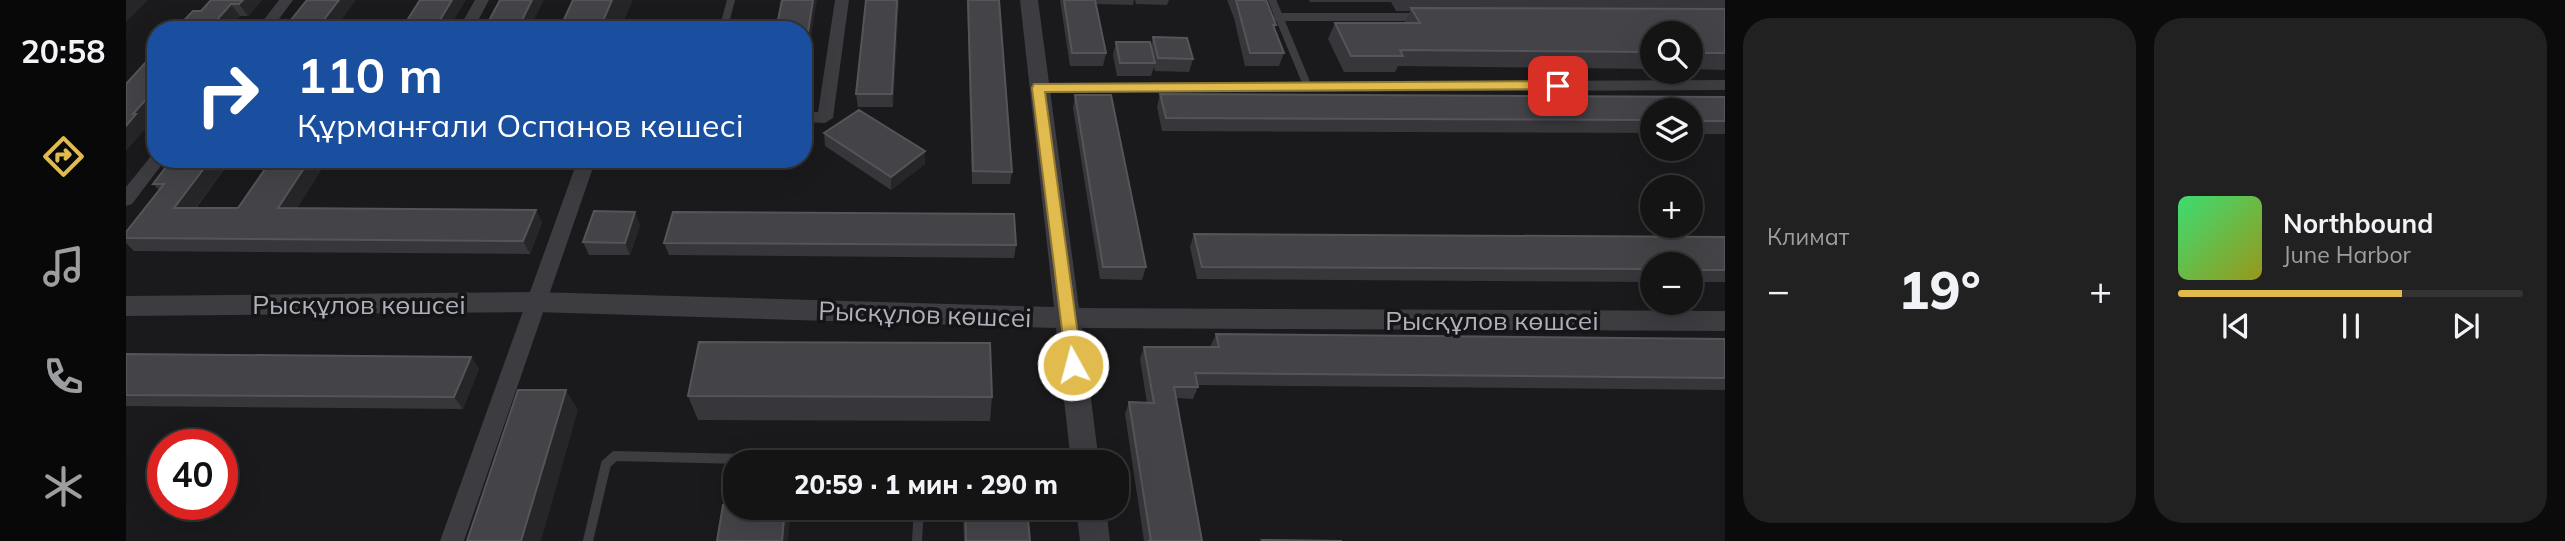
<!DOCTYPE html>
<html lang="ru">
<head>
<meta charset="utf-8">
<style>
  :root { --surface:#141415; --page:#212122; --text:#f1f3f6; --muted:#9d9ea0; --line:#333334; --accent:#e1bb4d }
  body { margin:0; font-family:Mulish,sans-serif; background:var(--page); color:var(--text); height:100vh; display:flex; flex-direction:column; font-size:26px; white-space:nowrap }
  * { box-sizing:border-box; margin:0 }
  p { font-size:23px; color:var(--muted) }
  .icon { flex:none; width:38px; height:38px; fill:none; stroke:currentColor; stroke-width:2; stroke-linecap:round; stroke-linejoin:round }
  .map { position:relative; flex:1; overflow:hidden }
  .sheet { display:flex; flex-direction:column; gap:18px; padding:18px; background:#0b0b0c; width:840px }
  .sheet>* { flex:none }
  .banner { position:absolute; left:21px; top:21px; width:665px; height:147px; border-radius:28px; box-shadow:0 7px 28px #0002,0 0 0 2px var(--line); background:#1a4fa0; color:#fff; overflow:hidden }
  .controls { position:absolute; left:1514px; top:21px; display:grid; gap:14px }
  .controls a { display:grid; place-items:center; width:63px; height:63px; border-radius:50%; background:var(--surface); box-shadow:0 7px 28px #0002,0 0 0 2px var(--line); font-size:35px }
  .speed { position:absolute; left:21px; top:429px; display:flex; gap:14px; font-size:35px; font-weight:700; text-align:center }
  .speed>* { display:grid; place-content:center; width:91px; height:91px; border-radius:50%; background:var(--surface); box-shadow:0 7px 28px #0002,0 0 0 2px var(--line); line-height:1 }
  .speed .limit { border:10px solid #d22; background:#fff; color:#111 }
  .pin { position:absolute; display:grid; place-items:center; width:60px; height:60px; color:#fff; margin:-30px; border-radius:14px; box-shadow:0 4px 10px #0006 }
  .me { position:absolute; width:77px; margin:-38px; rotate:353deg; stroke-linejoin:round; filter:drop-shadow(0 0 5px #0008) }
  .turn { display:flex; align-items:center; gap:24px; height:147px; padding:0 35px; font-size:32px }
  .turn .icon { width:91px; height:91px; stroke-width:2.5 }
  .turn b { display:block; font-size:49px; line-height:60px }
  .big { font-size:52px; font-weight:800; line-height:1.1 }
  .sheet .widget { flex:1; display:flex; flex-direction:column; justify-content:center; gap:10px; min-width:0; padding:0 24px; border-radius:28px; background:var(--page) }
  .song { display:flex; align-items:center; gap:21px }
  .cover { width:84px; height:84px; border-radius:10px; background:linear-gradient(135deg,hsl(140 70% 55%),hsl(60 70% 35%)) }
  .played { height:7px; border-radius:4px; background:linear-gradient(90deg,var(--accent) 65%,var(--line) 65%) }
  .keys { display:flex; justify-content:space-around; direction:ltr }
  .heat { display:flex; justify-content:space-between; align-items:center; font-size:38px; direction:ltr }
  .sheet .tiles { flex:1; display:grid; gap:18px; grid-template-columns:repeat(2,1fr) }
  .trip { position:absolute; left:597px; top:450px; width:406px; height:70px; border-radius:28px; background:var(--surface); box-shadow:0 7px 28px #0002,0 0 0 2px var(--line); font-weight:800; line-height:70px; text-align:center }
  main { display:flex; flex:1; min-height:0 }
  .tab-bar { display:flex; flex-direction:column; width:126px; justify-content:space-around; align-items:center; background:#080808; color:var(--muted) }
  .tab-bar .icon { width:49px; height:49px }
  .tab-bar .current { color:var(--accent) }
  .tab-bar b { font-size:32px; color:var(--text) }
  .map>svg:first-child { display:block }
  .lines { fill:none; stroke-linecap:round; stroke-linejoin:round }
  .service-far1 { stroke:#3c3c41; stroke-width:8 }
  .service { stroke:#3c3c41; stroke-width:10 }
  .minor { fill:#3c3c41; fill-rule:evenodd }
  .tertiary { fill:#3c3c41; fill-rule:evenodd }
  .wall { fill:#37363a }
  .shaded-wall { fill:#262528 }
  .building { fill:#444347; stroke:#545559; stroke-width:2 }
  .route { fill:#e1bb4d; stroke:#927a32; stroke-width:2 }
  .labels { text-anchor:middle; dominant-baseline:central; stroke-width:7; stroke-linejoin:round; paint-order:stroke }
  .street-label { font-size:26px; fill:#aeb1ba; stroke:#151517 }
</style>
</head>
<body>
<main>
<nav class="tab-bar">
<b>20:58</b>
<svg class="icon current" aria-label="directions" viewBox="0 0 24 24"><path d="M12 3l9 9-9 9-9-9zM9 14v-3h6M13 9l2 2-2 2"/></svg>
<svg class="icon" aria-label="music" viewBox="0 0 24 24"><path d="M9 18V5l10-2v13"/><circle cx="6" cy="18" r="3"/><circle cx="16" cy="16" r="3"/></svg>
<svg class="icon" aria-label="phone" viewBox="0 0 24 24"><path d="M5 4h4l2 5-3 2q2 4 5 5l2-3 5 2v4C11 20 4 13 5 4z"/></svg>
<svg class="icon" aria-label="climate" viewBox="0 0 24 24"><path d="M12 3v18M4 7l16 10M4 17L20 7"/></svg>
</nav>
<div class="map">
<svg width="1599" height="541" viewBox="0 0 1599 541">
  <rect width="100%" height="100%" fill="#1a1a1c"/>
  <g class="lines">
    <path class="service-far1" d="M1146,0L1182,87
      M1152,17H1290
      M597,30L605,0"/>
    <path class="service" d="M872,462L956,461
      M462,541L480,464L489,456L745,462
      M791,541L793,508"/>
    <path class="minor" d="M153,0H167L145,30H130Z
      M349,0H363L347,30H332Z
      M709,0H723L707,118L699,123L677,122V112H692Z
      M1599,80V90L912,93L904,88L912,83Z
      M30,154V159H40L6,204L0,206V187L26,155Z
      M452,159H470L338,541H314Z"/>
    <path class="tertiary" d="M894,0H912L953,308L1599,311V331L956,328L973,462H945L930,328L409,312L0,316V296L409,292L928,307Z
      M950,508H980L984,541H954Z"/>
  </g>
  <path class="wall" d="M85,0H136L122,16H114L102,30H49L75,11Z
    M740,0H773L767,107H732L730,94Z
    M841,0H873L886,172L884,184H846Z
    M934,0H1008L1007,5L970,4L980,53L977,66H944Z
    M1009,0H1043L1041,5L1010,4Z
    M1101,0H1140L1150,25L1148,29L1158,53L1153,66H1119L1108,18Z
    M1183,0H1599V70L1564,69V33H1526V69L1272,66L1269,72H1218L1202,39L1209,23H1278L1284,11H1270L1265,2H1184Z
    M1027,37L1067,59L1063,72L1029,71L1028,67L1025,76H991L987,55L990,42L1025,47Z
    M1034,94L1599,97V134H1564V110H1526V133L1036,131L1031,107Z
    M949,95L1020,267L1016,280L974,279L947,108Z
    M698,133L799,164L765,190L699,146Z
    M46,159H106L70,208H112L146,159H202L171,208L410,210L416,223L404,254L8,251L0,243V232L33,190L27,184Z
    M568,159H667V160Z
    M514,225L504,255H463L457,242Z
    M1068,234L1599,237V282H1564V264H1526V282L1071,279L1064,247Z
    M538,243L890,245L888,258L543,255Z
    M1090,334L1599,339V390L1072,385V387L1067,399L1050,398L1076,541H1018L999,414L1003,402L1021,403L1014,359L1018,347H1084Z
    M0,354L345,357L353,369L337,409L0,406Z
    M562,396L866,397L864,421L572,420Z
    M837,508H901L904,541H838Z"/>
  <path class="shaded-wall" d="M0,0H22L0,22Z
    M117,0H136L122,16L113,4Z
    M213,0H230L208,30H190Z
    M326,0H340L322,30H308Z
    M406,0H418L403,30H391Z
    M486,0H507L494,30H473Z
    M687,0H691L677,90V65Z
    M771,0H773L767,107L766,94Z
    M105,4L114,16L102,30H82Z
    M30,88V113L20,124L22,126L0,151V126L7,114Z
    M799,151V164L765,190V177Z
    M85,159H106L60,220L48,208Z
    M184,159H202L163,221L152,208Z
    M410,210L416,223L404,254L397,241Z
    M509,212L514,225L504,255L499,243Z
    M345,357L353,369L337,409L328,397Z
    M440,390L452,410L415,541H395Z
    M659,508H661L664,519L662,541H656Z"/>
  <path class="building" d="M85,0H117L113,4H105L82,30H49L67,11H75Z
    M181,0H213L190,30H157Z
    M294,0H326L308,30H275Z
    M374,0H406L391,30H358Z
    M447,0H486L473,30H433Z
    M656,0H687L677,65V30H650Z
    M740,0H771L766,94H730Z
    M842,0H873L886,172L847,171Z
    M938,0H969L980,53H946Z
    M1110,0H1140L1150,25H1147L1158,53H1124Z
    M1285,8L1599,9V53H1564V33H1526V52L1274,50L1277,56H1225L1209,23H1294Z
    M1027,37L1061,38L1067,59L1032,58Z
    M990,42H1024L1029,63H994Z
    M30,51V88L7,114H10L0,126V84Z
    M1034,94L1599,97V121H1564V110H1526V120L1040,118Z
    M949,95H985L1020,267H977Z
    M733,110L799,151L765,177L698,133Z
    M46,159H85L48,208H112L146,159H184L152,208L410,210L397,241L0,238V232L38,184H27Z
    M468,211L509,212L499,243L457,242Z
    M547,212L888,214L890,245L538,243Z
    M1068,234L1599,237V270H1564V264H1526V269L1076,267Z
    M1090,334L1599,339V378L1069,373L1072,387H1048L1076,541H1022H1025L1003,402L1028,403L1018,347H1093Z
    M573,342L864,343L866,397L562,396Z
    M0,354L345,357L328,397L0,395Z
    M392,390H440L395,541H341Z
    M597,505H609V508H659L656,541H591Z
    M839,508H901L904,541H840Z
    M1136,540L1216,541H1137Z"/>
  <path class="route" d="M1432,81L1437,83V89L919,92L956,365L953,370L947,373L941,370L906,88L908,84Z"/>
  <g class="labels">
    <g class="street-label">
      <text x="233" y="304">Рысқұлов көшсеі</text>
      <text transform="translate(799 314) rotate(2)">Рысқұлов көшсеі</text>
      <text x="1366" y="320">Рысқұлов көшсеі</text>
    </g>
  </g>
</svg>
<div class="controls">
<a><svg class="icon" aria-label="search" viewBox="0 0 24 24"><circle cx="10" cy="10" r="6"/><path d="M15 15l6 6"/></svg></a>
<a><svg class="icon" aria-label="layers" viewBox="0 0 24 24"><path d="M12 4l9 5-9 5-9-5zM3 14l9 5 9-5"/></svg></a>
<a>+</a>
<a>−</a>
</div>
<div class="speed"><div class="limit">40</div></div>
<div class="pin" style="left:1432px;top:86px;background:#d93025"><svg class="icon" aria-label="arrive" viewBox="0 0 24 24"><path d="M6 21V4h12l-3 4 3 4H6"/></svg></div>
<svg class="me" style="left:947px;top:365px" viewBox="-20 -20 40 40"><circle r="17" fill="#e1bb4d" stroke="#fff" stroke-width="3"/><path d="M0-11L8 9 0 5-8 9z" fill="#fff"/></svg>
<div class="trip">20:59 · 1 мин · 290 m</div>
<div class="banner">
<div class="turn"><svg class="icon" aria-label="right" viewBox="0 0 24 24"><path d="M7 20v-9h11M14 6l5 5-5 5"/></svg><div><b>110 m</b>Құрманғали Оспанов көшесі</div></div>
</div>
</div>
<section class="sheet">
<div class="tiles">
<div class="widget"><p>Климат</p>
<div class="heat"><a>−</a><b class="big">19°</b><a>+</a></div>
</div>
<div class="widget">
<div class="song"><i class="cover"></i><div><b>Northbound</b><p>June Harbor</p></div></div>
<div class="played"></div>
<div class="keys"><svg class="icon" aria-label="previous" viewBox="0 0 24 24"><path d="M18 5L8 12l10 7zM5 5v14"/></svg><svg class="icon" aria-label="pause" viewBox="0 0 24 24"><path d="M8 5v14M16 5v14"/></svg><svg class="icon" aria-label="next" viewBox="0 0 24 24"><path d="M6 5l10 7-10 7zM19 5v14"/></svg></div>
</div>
</div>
</section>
</main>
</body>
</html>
